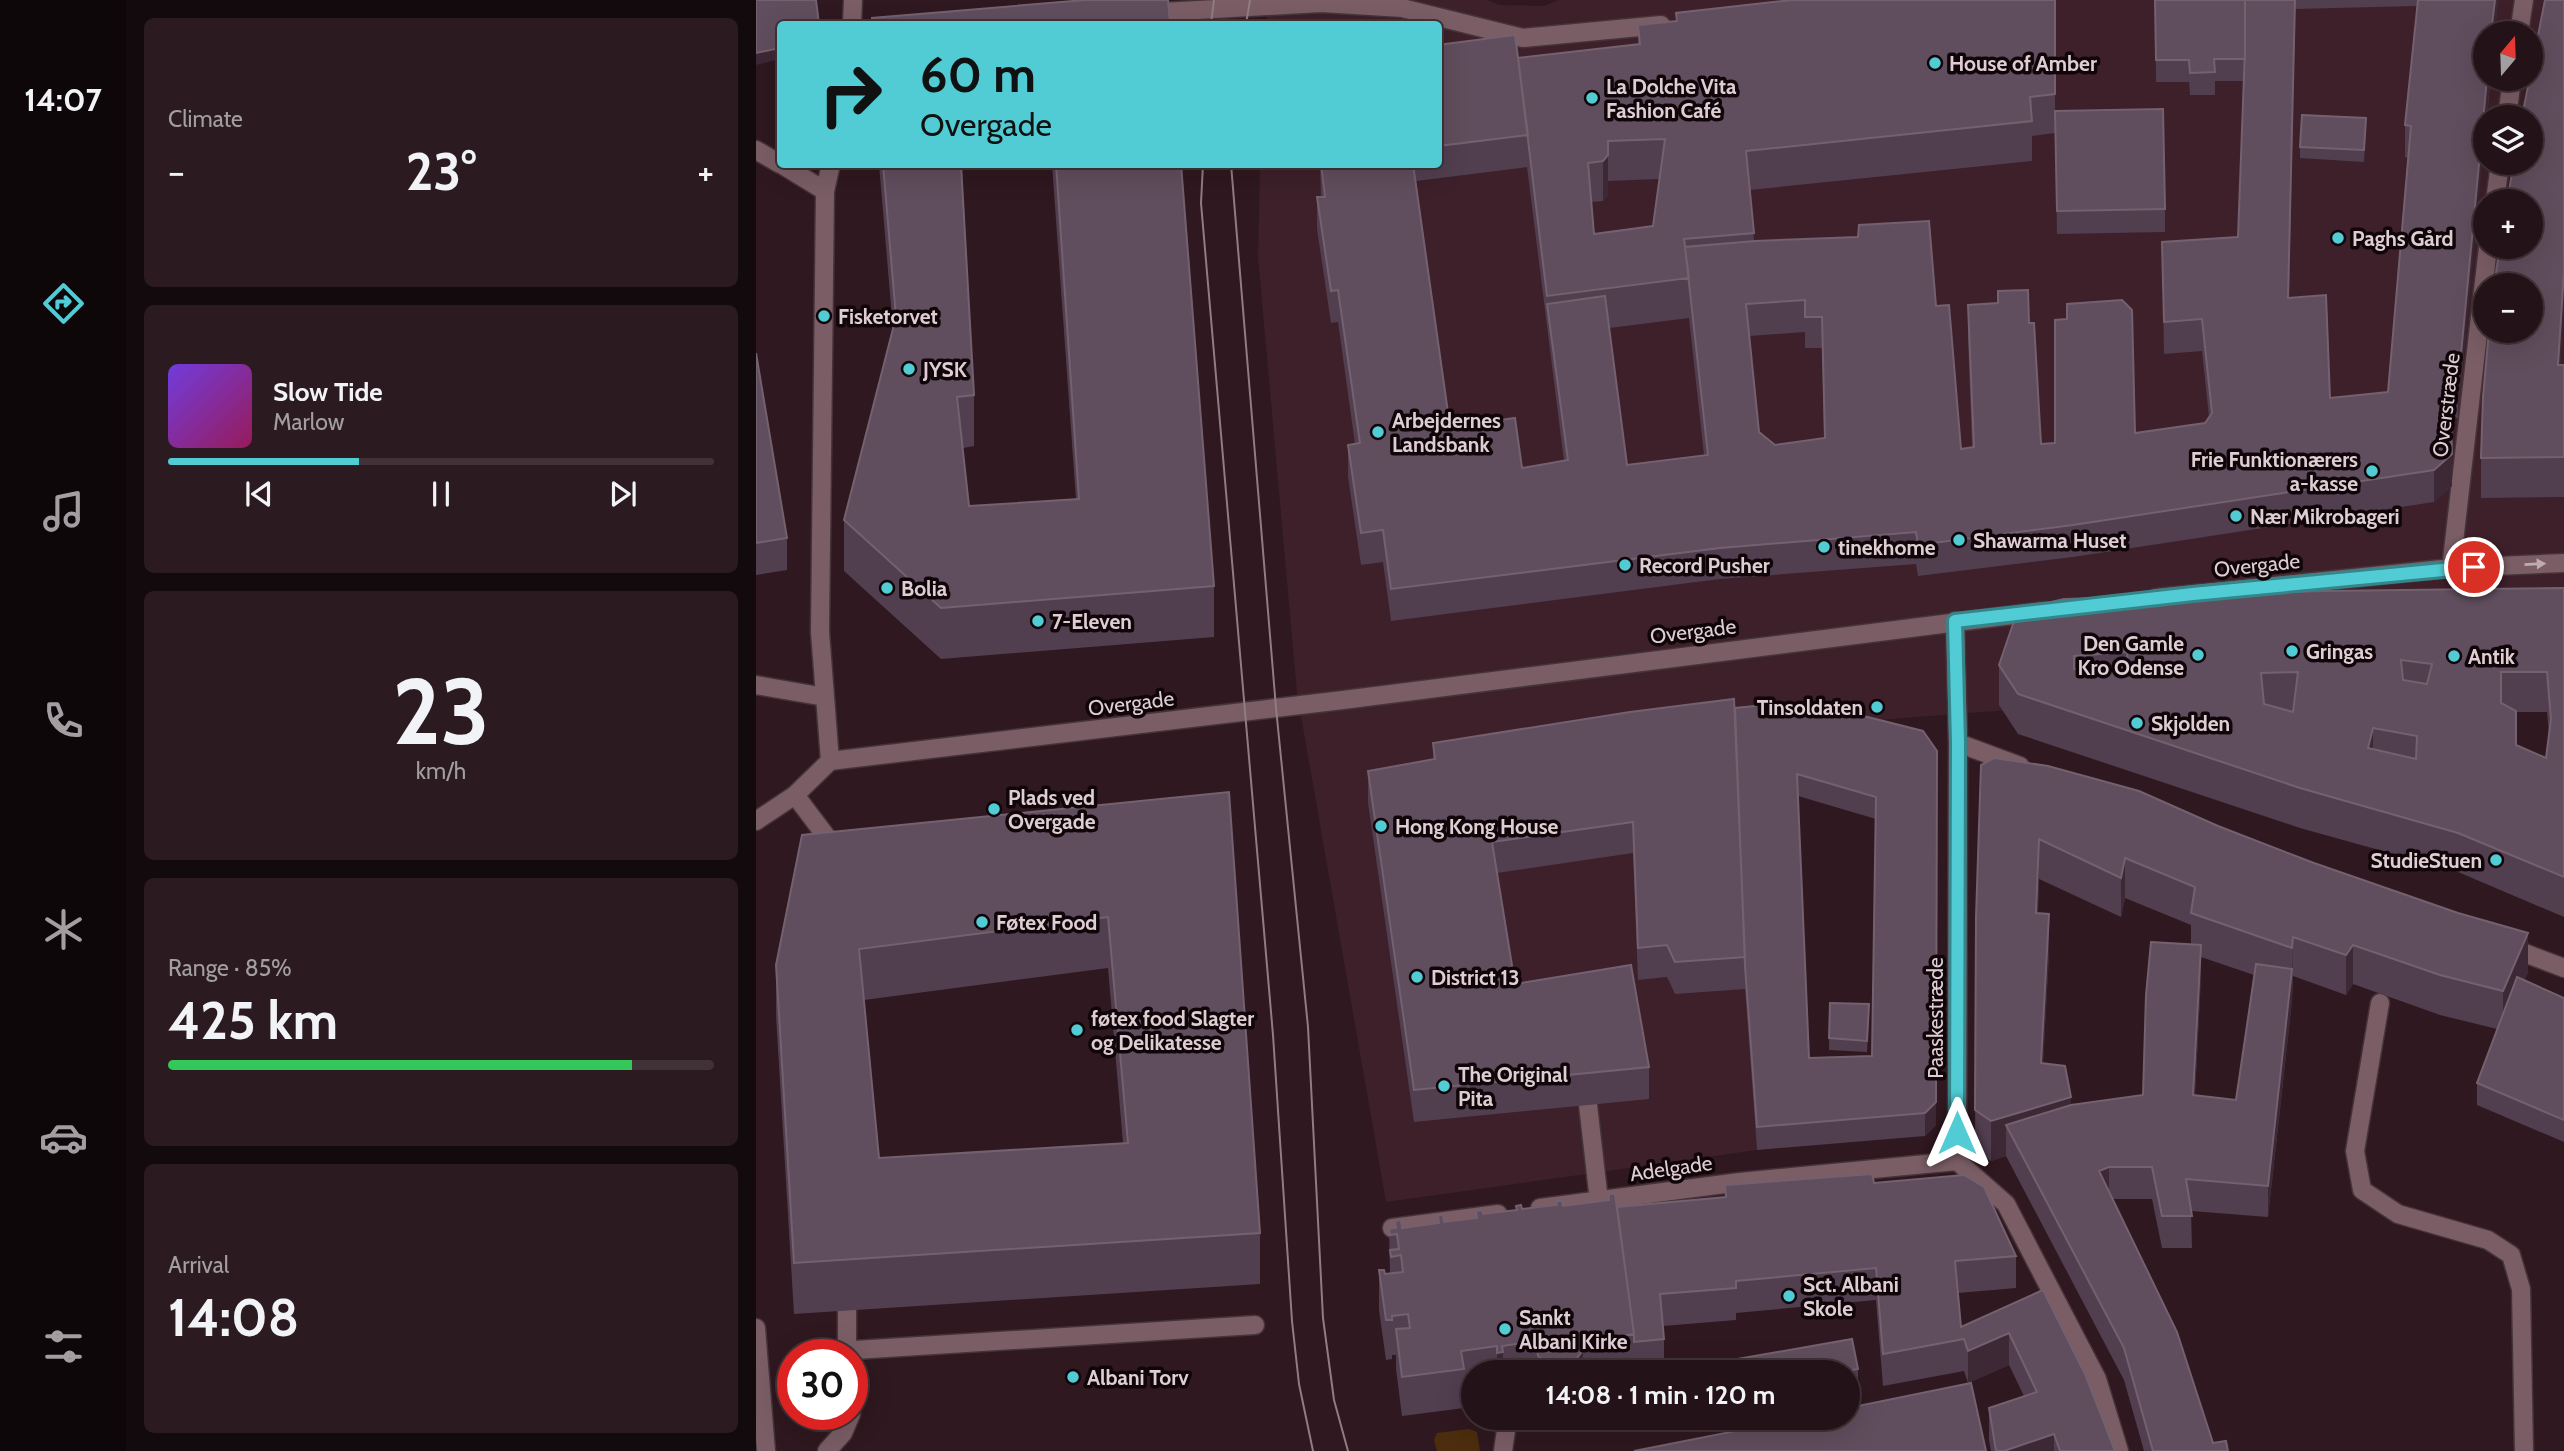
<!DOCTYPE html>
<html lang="en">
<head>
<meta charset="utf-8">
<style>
  :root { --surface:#231217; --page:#2b1b20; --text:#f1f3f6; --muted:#a39ea1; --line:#403236; --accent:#51ccd4 }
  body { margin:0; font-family:Cabin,sans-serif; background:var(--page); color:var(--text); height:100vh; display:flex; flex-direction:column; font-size:26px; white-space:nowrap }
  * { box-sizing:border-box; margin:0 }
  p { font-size:23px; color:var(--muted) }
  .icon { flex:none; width:38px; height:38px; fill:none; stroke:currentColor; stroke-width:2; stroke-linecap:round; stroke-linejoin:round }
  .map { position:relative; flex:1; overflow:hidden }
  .details { display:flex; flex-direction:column; gap:18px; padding:18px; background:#130a0d; width:630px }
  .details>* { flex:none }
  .hud { position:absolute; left:21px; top:21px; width:665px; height:147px; border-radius:7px; box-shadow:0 7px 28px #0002,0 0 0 2px var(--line); background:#51ccd4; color:#111; overflow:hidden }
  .needle { width:46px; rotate:19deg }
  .buttons { position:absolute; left:1717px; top:21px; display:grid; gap:14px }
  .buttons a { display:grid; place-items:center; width:70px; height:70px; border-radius:50%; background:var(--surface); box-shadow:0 7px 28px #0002,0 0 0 2px var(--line); font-size:35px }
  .speed { position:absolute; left:21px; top:1339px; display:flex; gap:14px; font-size:35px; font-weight:700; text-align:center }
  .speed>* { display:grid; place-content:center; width:91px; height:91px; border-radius:50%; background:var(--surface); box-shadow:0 7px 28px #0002,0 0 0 2px var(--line); line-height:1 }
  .speed .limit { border:10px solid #d22; background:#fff; color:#111 }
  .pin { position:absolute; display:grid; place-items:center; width:60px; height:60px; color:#fff; margin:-30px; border:4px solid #fff; border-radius:50%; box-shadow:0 2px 7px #0007 }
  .me { position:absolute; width:77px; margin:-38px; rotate:0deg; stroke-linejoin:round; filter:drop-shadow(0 0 5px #0008) }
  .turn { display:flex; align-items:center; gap:24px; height:147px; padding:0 28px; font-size:32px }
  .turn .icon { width:91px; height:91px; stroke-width:2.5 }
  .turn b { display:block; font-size:49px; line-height:60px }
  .big { font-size:52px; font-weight:700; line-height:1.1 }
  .details .widget { flex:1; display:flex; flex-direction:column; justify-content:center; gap:10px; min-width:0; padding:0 24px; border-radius:10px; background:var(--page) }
  .details .dial { align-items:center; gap:0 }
  .dial b { font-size:91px; line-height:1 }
  .song { display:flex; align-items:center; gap:21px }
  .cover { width:84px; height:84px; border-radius:10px; background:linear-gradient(135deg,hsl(260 70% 55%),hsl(330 70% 35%)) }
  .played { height:7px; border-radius:4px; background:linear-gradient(90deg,var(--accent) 35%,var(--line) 35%) }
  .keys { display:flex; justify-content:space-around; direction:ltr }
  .heat { display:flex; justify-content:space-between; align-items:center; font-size:38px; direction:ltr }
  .charge { height:10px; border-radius:5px; background:linear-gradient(90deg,#34c759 85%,var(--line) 0) }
  .trip { position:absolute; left:705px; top:1360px; width:399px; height:70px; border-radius:35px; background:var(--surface); box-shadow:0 7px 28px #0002,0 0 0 2px var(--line); font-weight:700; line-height:70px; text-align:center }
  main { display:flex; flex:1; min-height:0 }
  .dock { display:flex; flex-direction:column; width:126px; justify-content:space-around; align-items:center; background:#0e0709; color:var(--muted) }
  .dock .icon { width:49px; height:49px }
  .dock .selected { color:var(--accent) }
  .dock b { font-size:32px; color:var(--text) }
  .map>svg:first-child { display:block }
  .built { fill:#3d2029; fill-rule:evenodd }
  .green { fill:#4c2d0d }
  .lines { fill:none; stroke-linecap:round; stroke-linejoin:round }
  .lane-casing { stroke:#463339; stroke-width:21 }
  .street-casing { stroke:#463339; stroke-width:21 }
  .lane { stroke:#7a5d65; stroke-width:18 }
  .street { stroke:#7a5d65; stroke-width:18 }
  .tram { stroke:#907c82; stroke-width:2 }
  .wall { fill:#513e4f; fill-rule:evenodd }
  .shaded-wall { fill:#3d2836 }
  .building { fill:#604d5d; stroke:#74616f; stroke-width:2; fill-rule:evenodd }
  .oneway { fill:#c0abb1 }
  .route-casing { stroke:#35858a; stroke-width:18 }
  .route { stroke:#51ccd4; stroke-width:12 }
  .poi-dot { fill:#51ccd4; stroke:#100609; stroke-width:2.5 }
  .labels { text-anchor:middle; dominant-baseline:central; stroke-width:7; stroke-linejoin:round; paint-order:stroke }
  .poi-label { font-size:21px; font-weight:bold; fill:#decdd2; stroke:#100609; text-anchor:start }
  .street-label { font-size:21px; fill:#decdd2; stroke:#100609 }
</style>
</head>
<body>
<main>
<nav class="dock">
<b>14:07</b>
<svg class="icon selected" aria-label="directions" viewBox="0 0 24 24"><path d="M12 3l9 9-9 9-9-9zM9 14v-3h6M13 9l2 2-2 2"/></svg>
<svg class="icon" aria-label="music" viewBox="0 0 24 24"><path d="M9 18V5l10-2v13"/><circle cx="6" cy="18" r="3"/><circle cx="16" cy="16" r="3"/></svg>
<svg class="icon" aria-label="phone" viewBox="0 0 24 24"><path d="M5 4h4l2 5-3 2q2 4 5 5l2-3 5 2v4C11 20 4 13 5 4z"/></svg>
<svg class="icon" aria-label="climate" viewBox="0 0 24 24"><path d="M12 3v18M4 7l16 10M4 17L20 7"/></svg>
<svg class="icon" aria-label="car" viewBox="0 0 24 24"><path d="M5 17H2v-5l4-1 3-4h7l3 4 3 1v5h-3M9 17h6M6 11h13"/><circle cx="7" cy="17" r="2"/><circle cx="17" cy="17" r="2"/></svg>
<svg class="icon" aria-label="filters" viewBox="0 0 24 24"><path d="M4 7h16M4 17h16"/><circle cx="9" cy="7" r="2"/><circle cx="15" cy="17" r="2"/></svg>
</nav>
<section class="details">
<div class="widget"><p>Climate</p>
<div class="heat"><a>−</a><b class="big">23°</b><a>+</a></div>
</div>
<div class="widget">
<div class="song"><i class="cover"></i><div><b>Slow Tide</b><p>Marlow</p></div></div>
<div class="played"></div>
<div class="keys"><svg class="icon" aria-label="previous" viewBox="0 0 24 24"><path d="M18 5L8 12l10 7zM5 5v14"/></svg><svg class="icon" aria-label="pause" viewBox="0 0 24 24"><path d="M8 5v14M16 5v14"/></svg><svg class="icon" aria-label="next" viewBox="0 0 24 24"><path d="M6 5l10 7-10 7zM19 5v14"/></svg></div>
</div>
<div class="widget dial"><b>23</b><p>km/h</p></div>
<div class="widget"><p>Range · 85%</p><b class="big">425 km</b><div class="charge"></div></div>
<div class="widget"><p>Arrival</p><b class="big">14:08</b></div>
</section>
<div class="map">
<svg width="1808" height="1451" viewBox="0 0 1808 1451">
  <rect width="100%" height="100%" fill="#2f181f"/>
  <path class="built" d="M513,0H731L744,5L788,6L802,0H1808V710L1409,698L979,731L989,989L1001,1150L630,1202L541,693L502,257L504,165L682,164V24H510ZM1729,33H1774V79H1729ZM1729,117H1774V163H1729ZM1729,201H1774V247H1729ZM1729,285H1774V331H1729Z"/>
  <path class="green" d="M713,1429L721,1432L724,1451H681L678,1440L681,1433Z"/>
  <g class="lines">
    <g class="lane-casing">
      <path id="lane" d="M1624,1003L1599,1151L1606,1190L1642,1214L1732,1240L1755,1255L1765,1289L1768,1451
        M832,1105L843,1201
        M747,1451L750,1430"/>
    </g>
    <g class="street-casing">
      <path id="street" d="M389,13L565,3L646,8L767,38L905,25
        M96,24L97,0
        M1763,33L1768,0
        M1751,117L1756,79
        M0,150L24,164
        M25,164L69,191
        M1739,201L1744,163
        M1695,568L1732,247
        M1400,598L1695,568L1808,563
        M1199,621L1202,743L1201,1161L1250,1204L1341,1379L1363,1451
        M0,685L69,697
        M1202,743L1264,766
        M74,761L587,700L1289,611
        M74,761L64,632L69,191L75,164
        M39,795L82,852
        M0,821L39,795L74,761
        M1750,946L1808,968
        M784,1208L984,1182L1201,1161
        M636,1228L742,1214
        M91,1311V1354
        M0,1328L10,1451
        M92,1354L99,1350L499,1325
        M71,1451L87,1433L95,1414"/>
    </g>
    <use href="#lane" class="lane"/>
    <use href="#street" class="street"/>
    <path class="tram" d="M455,24L458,0
      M490,24L494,0
      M447,164L445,203L517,1035L536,1321L543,1384L557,1451
      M475,164L520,708L552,1027L567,1318L578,1400L592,1451"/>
  </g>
  <path class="wall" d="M1299,0V111L1409,209V232L1301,234L1299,133L1276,136V161L994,190L998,241L1180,306L1205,449L1216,447L1212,337V305L1273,323L1285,444L1379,433L1449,423L1453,417L1446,351L1408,354L1406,242L1482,237L1488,81H1459V95H1434L1433,82H1400L1399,0H1742L1731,117H1729L1702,418H1695L1696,486L1678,502L1317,557L1162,576L1160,564L964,579L635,621L627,562L605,565L592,477V445L599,444L582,322L575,323L561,229V197H565L564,164H682V45L762,65L882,44V25L920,21V13ZM1661,6L1649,125V157L1652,158L1632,392L1574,398L1533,298L1539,9ZM771,167L808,461L766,468L694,427L660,181ZM903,179L897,226L838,234L835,202L847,201L852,195V181ZM933,318L948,455L871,465L853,328ZM1049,332V348H1066L1068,439L1019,445L1003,432L993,336Z
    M1610,129L1608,162L1544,158V147Z
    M123,164H293L206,170L218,395V446L207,448L213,506L320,499L296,164H425L458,586V637L185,659L88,571V520L137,329Z
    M0,353L31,538V570L0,575Z
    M1805,365H1808V497L1725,498V458Z
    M1808,588V917L1702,872L1544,828L1262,734L1243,705V665ZM1760,712H1791L1793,734L1790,758L1760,746Z
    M979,708L1167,731L1180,1125L1169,1136L1001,1150L989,989L919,994L911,977L882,980L877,853L741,873L759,984L893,1067V1099L658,1122L612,803V771L677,760V743ZM1042,796L1120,819L1116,1056L1053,1058Z
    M1225,765L1772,973L1768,980L1808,998V1142L1721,1105V1083L1741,1029L1684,1015L1597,984L1590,995L1537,976L1536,1001L1512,1217L1435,1211L1436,1248H1406L1396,1199H1356L1457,1443L1472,1451H1388L1368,1380L1250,1156L1235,1161L1219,1150L1220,917ZM1283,879L1365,917L1369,898L1435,925V945L1387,1095L1315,1105L1287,1063L1293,954L1282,913ZM1445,957L1498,975L1480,1100L1439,1096L1445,977Z
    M473,792L504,1233V1284L38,1314L20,1016V965ZM352,968L367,1143L123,1158L108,1000Z
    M1074,1003L1113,1016L1111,1052L1073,1050Z
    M1118,1183L1260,1256V1288L1202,1293L1205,1327L1287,1290L1359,1451H1235L1233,1440V1408L1268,1396L1253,1365L1212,1383L1208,1371L1127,1386L1120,1300L980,1313V1320L907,1326L908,1339V1371L718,1372V1389L708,1391V1408L646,1416L640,1369V1355H636V1359L630,1360L623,1310V1270L629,1274L634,1273L633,1229L639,1228V1221L646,1228L682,1223V1215L688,1222L720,1218V1211L727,1214L800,1205V1201L807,1206L853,1200V1194L861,1207L969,1197V1185Z
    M941,1366L1102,1369V1391L1092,1393V1372H941Z"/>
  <path class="shaded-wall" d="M1539,0L1532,330V298Z
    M1739,0H1742L1739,33H1735Z
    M24,48V59L0,65V53Z
    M1731,79H1734L1731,117H1729V133L1702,418V386Z
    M852,141V195L847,201V161Z
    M1808,271V311L1802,405V365Z
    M1696,454V486L1678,502V470Z
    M1617,728V767L1612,748Z
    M1181,751L1180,1125L1169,1136V1113Z
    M1283,839V879L1280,952V913Z
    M1369,858V898L1365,917V878Z
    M1293,914V954L1285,1102V1063Z
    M1772,933V973L1747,1030V991Z
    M1537,937L1536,1001L1512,1217V1186L1536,969Z
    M1445,945V977L1437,1127V1095Z
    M1597,945V984L1590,995V955Z
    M1315,1097V1137L1250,1125V1156L1235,1161V1121Z
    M1353,1167V1199L1343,1171Z
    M1253,1333V1365L1212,1383V1351Z
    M827,1350V1372H816V1365Z
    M747,1352V1372H741V1353Z
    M1298,1434V1451H1248Z"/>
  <path class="building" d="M0,0H60L63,24H24V48L0,53Z
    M329,0H412L414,24H116V18Z
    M1036,0H1299V94L1274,97L1276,121L990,151L998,233L928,239L933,278L791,296L762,58L884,44L882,25L921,21L920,13ZM909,139L897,226L838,234L832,163L847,161L852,155V141Z
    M1399,0H1489V59H1458L1459,72L1434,73L1433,60H1400Z
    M1489,0H1539L1532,298L1570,295L1574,398L1632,392L1655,126L1649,125L1662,0H1739L1735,33H1729V79H1731L1702,386L1694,387L1696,454L1678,470L1317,525L1162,545L1160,532L964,548L635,589L627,530L605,533L592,445L604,443L582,290L575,291L561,197H569L565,164H657L694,427L759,418L766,468L812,460L791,304L849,296L871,465L952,455L929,247L999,241L1102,237L1103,225L1173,221L1180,306L1193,305L1205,449L1218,447L1212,305L1242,303V291L1272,290L1273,323H1278L1285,444L1299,443V320L1311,319V304L1366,300L1376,310L1379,433L1449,423L1456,413L1446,319L1408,322L1406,242L1482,237L1489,49ZM1049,300V317H1066L1069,438L1019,445L1003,432L990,304Z
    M1789,0H1808V271L1802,365H1808V457L1725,458L1727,397L1733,331H1774V285H1738L1744,247H1774V201H1751L1758,163H1774V117H1766Z
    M759,35L772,135L682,146V45Z
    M1407,109L1409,209L1301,211L1299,111Z
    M1546,115L1610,118L1608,150L1544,147Z
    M127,164H205L218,395L201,397L213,506L323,499L300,164H425L458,586L185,608L88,520L140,317Z
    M0,353L31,538L0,543Z
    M1808,588V877L1702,833L1544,788L1262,694L1243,665L1257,624L1273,607L1308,599L1569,591ZM1371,652L1372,667L1318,669V656ZM1645,660L1676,664L1671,684L1647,680ZM1542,672L1537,712L1508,704L1505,673ZM1745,672H1791L1795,719L1790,758L1760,745V711L1745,703ZM1617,728L1661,736L1660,759L1612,748Z
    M978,699L989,957L919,962L911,945L882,948L877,822L736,842L759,984L875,965L893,1067L658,1090L612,771L679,759L677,743L874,712Z
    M1020,704L1064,705L1167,731L1181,751L1180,1102L1169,1113L1001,1127L989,966L979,708ZM1041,774L1120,797L1116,1056L1053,1058Z
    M1238,758L1292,766L1383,791L1462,826L1558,863L1702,913L1772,933L1747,991L1684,975L1597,945L1590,955L1537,937L1536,948L1435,913L1439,887L1369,858L1365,878L1283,839L1280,913L1293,914L1285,1063L1309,1066L1315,1097L1235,1121L1219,1110L1220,917L1225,765Z
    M473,792L504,1233L38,1263L20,965L46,835ZM352,917L372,1143L123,1158L103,949Z
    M1395,942L1445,945L1437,1095L1480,1100L1500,964L1536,969L1512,1186L1430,1179L1436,1216H1406L1396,1167H1353L1343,1171L1421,1332L1457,1443L1470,1441L1472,1451H1397L1368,1348L1250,1125L1315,1105L1387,1095L1390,995Z
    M1761,977L1808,998V1120L1721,1083Z
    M1074,1003L1113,1004L1111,1041L1073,1038Z
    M1116,1174L1118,1183L1208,1175L1228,1187L1260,1256L1199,1261L1205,1327L1287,1290L1329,1374L1359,1451H1304L1298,1434L1248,1451H1240L1233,1408L1281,1392L1253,1333L1212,1351L1208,1339L1127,1354L1120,1268L980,1281V1288L904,1294L908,1339L878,1342V1334L861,1207L970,1197L969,1185Z
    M853,1194H859L878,1334L825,1341L827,1350L816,1365L797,1367L782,1356L780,1341L746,1346L747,1352L741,1353V1346L705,1351L708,1369L646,1377L640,1329L654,1328L652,1314L636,1316V1320H630L623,1270H628L629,1274L647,1272L645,1255L635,1257L634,1250L643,1249L641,1234L634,1235L633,1229L640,1228L639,1221L645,1220L646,1228L683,1223L682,1215H687L688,1222L721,1218L720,1211L726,1210L727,1214L761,1210L760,1206L765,1205L766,1209L801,1205L800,1201H806L807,1206L853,1200Z
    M1096,1339L1102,1369L1083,1372H942L941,1366Z
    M1215,1383L1230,1451H878L1045,1418H1092V1408Z"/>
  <defs><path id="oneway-solid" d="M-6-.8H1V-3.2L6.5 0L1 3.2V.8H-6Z" transform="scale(1.75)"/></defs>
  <use class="oneway" href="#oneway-solid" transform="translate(1779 564) rotate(-3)"/>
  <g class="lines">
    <g class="route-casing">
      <path id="route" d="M1201,1133L1202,743L1199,621L1437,594L1718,567"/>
    </g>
    <use href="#route" class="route"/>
  </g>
  <g class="poi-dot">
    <circle cx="1179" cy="63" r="7"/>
    <circle cx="836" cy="98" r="7"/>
    <circle cx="1582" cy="238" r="7"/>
    <circle cx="68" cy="316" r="7"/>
    <circle cx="153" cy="369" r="7"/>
    <circle cx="622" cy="432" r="7"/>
    <circle cx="1616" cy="471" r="7"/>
    <circle cx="1480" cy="516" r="7"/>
    <circle cx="1203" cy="540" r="7"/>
    <circle cx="1068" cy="547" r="7"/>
    <circle cx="869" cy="565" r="7"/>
    <circle cx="131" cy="588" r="7"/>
    <circle cx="282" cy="621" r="7"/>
    <circle cx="1536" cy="651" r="7"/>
    <circle cx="1442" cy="655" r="7"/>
    <circle cx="1698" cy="656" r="7"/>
    <circle cx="1121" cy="707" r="7"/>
    <circle cx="1381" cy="723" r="7"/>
    <circle cx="238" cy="809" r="7"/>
    <circle cx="625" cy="826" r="7"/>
    <circle cx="1740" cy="860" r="7"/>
    <circle cx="226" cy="922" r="7"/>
    <circle cx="661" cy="977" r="7"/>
    <circle cx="321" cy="1030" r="7"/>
    <circle cx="688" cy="1086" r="7"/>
    <circle cx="1033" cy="1296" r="7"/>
    <circle cx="749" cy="1329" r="7"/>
    <circle cx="317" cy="1377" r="7"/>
  </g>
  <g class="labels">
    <g class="poi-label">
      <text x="1193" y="63">House of Amber</text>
      <text x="850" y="86">La Dolche Vita<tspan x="850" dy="24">Fashion Café</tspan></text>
      <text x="1596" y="238">Paghs Gård</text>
      <text x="82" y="316">Fisketorvet</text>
      <text x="167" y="369">JYSK</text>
      <text x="636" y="420">Arbejdernes<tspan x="636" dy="24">Landsbank</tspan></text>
      <text x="1602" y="459" text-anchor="end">Frie Funktionærers<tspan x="1602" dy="24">a-kasse</tspan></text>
      <text x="1494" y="516">Nær Mikrobageri</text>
      <text x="1217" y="540">Shawarma Huset</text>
      <text x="1082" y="547">tinekhome</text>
      <text x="883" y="565">Record Pusher</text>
      <text x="145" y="588">Bolia</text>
      <text x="296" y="621">7-Eleven</text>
      <text x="1428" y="643" text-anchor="end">Den Gamle<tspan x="1428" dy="24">Kro Odense</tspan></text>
      <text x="1550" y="651">Gringas</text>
      <text x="1712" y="656">Antik</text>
      <text x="1107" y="707" text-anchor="end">Tinsoldaten</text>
      <text x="1395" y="723">Skjolden</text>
      <text x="252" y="797">Plads ved<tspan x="252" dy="24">Overgade</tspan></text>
      <text x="639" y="826">Hong Kong House</text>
      <text x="1726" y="860" text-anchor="end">StudieStuen</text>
      <text x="240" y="922">Føtex Food</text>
      <text x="675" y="977">District 13</text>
      <text x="335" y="1018">føtex food Slagter<tspan x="335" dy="24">og Delikatesse</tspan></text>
      <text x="702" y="1074">The Original<tspan x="702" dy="24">Pita</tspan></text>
      <text x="1047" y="1284">Sct. Albani<tspan x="1047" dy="24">Skole</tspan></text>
      <text x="763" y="1317">Sankt<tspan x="763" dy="24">Albani Kirke</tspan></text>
      <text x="331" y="1377">Albani Torv</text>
    </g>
    <g class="street-label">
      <text transform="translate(1690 405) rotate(-83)">Overstræde</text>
      <text transform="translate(1501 565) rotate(-6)">Overgade</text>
      <text transform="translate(937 631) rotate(-7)">Overgade</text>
      <text transform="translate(375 703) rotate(-7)">Overgade</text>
      <text transform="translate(1179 1018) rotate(-90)">Paaskestræde</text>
      <text transform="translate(915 1168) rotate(-8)">Adelgade</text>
    </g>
  </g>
</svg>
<div class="buttons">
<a><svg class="needle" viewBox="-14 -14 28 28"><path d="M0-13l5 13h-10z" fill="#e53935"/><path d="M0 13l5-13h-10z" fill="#a39ea1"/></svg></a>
<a><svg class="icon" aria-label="layers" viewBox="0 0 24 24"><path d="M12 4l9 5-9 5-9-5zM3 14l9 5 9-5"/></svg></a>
<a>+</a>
<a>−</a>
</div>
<div class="speed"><div class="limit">30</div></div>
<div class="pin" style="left:1718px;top:567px;background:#d93025"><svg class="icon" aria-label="arrive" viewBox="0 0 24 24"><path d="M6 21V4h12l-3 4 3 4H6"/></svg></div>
<svg class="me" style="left:1201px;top:1133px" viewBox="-20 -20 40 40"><path d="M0-17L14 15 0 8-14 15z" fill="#51ccd4" stroke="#fff" stroke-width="4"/></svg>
<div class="trip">14:08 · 1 min · 120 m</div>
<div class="hud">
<div class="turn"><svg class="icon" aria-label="right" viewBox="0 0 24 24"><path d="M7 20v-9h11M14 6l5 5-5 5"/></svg><div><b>60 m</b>Overgade</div></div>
</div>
</div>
</main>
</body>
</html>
